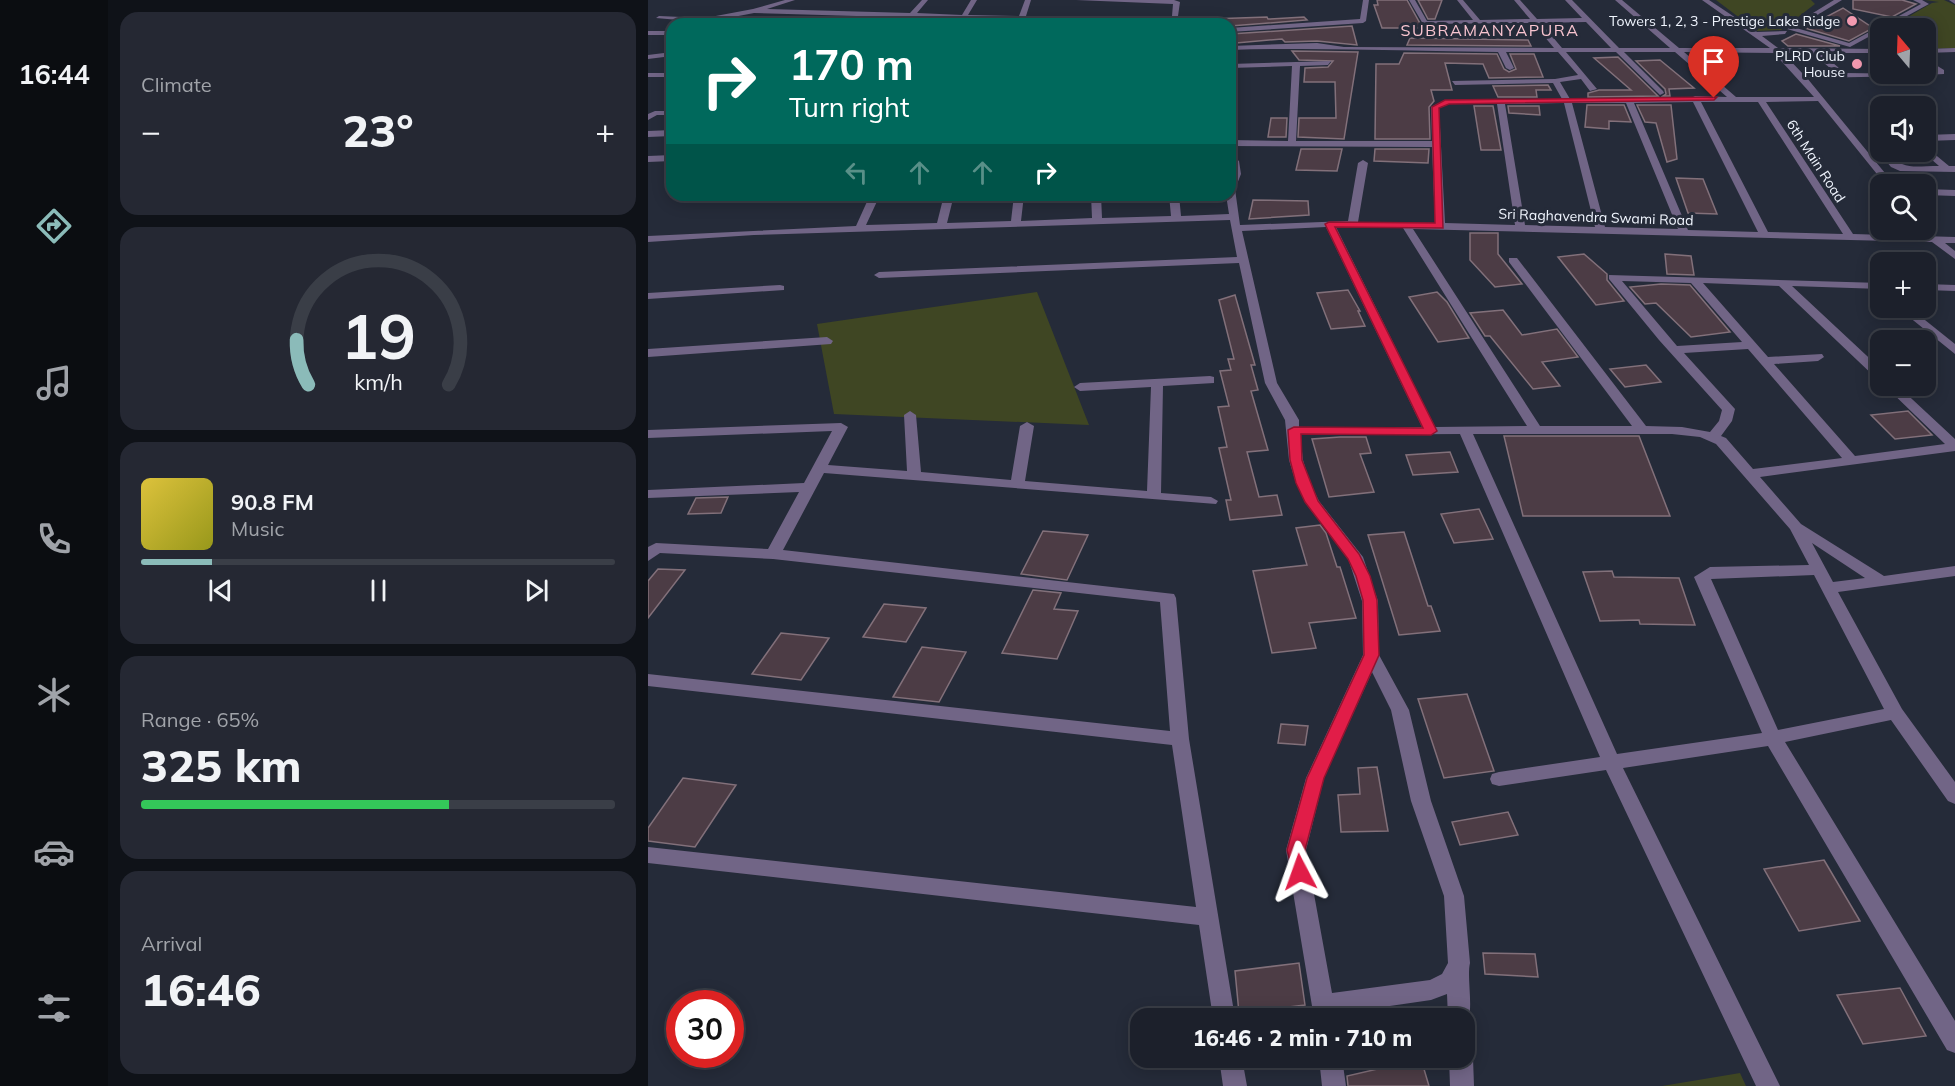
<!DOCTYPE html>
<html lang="en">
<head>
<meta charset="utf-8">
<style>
  :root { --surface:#1c202b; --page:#252833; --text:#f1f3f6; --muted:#a0a3a9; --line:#3a3e47; --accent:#8bbbb9 }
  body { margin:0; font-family:Mulish,sans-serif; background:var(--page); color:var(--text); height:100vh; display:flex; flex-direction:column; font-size:22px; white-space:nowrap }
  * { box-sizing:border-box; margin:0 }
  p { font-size:20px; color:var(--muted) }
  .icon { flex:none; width:33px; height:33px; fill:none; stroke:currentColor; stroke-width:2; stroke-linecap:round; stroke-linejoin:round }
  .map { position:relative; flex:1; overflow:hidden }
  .sheet { display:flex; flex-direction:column; gap:12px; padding:12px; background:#0f1218; width:540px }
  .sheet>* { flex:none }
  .top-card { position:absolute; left:18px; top:18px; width:570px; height:183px; border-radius:18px; box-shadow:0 3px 15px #0003,0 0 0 2px var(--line); background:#00695c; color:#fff; overflow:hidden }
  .needle { width:39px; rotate:341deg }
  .controls { position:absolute; left:1222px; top:18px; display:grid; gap:12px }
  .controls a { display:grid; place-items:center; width:66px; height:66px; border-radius:12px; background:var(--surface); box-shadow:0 3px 15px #0003,0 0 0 2px var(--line); font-size:30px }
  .speed { position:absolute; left:18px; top:990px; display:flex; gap:12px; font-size:30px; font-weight:700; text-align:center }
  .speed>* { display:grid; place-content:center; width:78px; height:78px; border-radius:50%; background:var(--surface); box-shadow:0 3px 15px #0003,0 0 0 2px var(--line); line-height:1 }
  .speed .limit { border:9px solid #d22; background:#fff; color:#111 }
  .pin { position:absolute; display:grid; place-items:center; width:51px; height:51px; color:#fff; margin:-62px -26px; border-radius:50% 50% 50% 0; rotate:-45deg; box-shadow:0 0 6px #0007 }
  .pin .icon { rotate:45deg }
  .me { position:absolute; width:66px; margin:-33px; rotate:356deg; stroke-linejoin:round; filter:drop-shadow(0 0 4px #0008) }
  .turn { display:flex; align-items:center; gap:21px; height:126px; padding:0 24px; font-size:27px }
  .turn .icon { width:78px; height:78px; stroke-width:2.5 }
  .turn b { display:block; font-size:42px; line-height:51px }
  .lanes { display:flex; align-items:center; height:57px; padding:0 24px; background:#0003; justify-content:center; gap:30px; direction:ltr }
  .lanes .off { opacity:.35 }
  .big { font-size:45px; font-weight:800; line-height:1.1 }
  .sheet .card { flex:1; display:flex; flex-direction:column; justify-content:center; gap:9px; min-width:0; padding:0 21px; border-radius:18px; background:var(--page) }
  .sheet .dial { align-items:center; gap:0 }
  .dial svg { height:156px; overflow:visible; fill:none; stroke:var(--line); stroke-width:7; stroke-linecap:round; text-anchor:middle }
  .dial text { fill:var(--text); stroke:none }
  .song { display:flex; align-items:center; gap:18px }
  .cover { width:72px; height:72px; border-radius:9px; background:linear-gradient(135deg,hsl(50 70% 55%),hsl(60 70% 35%)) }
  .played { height:6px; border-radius:3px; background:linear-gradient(90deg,var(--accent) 15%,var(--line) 15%) }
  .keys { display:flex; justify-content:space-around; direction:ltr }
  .heat { display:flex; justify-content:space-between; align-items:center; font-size:33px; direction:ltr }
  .charge { height:9px; border-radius:4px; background:linear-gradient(90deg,#34c759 65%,var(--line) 0) }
  .trip { position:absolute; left:482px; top:1008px; width:345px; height:60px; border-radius:18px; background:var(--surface); box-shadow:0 3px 15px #0003,0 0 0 2px var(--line); font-weight:800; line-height:60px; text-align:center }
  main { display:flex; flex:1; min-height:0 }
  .tab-bar { display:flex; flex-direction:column; width:108px; justify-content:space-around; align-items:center; background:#0b0d11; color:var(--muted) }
  .tab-bar .icon { width:42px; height:42px }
  .tab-bar .current { color:var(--accent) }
  .tab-bar b { font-size:27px; color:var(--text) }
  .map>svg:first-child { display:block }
  .green { fill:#3f4623 }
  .building { fill:#4c3c45; stroke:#82707a; stroke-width:1.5 }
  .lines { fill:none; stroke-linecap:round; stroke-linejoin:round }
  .minor { fill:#716586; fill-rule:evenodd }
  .route { fill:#e11d48; stroke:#92132f; stroke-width:1.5 }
  .poi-dot { fill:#f29ab0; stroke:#252b39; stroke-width:2 }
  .labels { text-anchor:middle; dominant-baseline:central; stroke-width:6; stroke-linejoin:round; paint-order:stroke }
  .far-poi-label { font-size:14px; fill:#f0f5fe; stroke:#252b39; text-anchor:end }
  .far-street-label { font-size:14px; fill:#f0f5fe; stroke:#252b39 }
  .far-quarter-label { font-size:16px; letter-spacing:1.5px; fill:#f9c5d0; stroke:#252b39 }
</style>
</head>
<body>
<main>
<nav class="tab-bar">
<b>16:44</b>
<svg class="icon current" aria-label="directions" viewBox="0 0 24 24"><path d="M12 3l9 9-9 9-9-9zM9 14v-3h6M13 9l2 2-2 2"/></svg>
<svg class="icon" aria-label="music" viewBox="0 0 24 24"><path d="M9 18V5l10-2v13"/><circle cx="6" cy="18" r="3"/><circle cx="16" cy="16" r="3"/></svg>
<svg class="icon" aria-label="phone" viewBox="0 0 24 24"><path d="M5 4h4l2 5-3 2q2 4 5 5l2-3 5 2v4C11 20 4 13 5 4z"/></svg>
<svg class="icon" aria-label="climate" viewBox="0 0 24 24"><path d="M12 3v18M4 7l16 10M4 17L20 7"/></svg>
<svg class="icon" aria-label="car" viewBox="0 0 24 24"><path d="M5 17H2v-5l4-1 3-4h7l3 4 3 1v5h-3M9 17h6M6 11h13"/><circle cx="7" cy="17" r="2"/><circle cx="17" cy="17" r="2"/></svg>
<svg class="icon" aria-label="filters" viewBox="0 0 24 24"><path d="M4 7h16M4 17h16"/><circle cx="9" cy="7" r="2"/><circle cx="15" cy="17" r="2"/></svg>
</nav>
<section class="sheet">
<div class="card"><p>Climate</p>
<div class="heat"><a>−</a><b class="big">23°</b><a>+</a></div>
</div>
<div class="card dial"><svg viewBox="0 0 100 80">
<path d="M14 69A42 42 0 1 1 86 69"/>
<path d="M14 69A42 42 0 0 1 8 46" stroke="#8bbbb9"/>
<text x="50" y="56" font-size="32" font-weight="700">19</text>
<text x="50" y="72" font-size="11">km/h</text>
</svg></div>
<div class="card">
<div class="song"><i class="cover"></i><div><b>90.8 FM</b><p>Music</p></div></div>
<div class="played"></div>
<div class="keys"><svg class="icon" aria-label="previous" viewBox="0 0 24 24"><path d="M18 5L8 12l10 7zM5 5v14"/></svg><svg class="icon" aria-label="pause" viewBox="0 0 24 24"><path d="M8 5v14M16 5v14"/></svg><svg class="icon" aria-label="next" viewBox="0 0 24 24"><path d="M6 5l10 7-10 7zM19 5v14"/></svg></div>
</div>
<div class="card"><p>Range · 65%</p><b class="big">325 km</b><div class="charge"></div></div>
<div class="card"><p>Arrival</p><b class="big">16:46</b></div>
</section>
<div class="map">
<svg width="1307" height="1086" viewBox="0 0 1307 1086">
  <rect width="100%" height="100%" fill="#252b39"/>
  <path class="green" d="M1068,0H1163L1167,4L1133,30L1109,31Z
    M1277,0H1296L1307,5V48L1278,49V28H1241L1284,3L1291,2Z
    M389,292L441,425L186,414L169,324Z
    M1092,1073L1098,1086H1014Z"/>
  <path class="building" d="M729,0H759L773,25L784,28H734L726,5H730Z
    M770,0H794L787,19H780Z
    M1205,0H1254L1268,4L1244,17L1205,9Z
    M1195,8L1225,28L1201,41L1157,28Z
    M619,17L620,19L656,17L659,20L582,26L568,24L563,19Z
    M704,26L709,45L669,41L637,42L634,39L588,43L582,38V34Z
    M1148,34L1192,46H1140L1134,41Z
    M762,38L880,40L883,46L759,45Z
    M644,51L710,52L696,139L650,137L651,118H688L687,82H656L657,68L680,67L685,61L651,60Z
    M756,53L849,54L856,69L861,72L868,69L862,54H886L895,77L841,78L835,64L797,63L804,90H783L786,101L781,107L782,139H727L728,64H751Z
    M970,57L1010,96L940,97V93L951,90H983L946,58Z
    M1012,60L1046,88L1021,89L1022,96H1015L1018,94L1017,89L988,61Z
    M900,85L903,90H888L889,97H850L845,86Z
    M939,105H976L983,122L961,121V129L937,127Z
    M989,105H1023L1029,159L1019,162L1008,123L997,122Z
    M826,106H845L853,150H833Z
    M860,106H891L892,115L861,113Z
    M623,118H639L638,137H620Z
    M653,149H694L689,171L648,170Z
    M727,149H781L780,163L726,161Z
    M1028,178L1055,179L1069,214L1040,213Z
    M605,200L660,201L661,215L601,219Z
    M822,233H850V254L874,284L847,287L822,260Z
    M936,254L959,274V280L976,301L948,305L910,257Z
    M1017,254L1043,256L1046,275L1019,274Z
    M1013,284L1042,285L1082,332L1043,337L1008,303L997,304L982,287Z
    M700,290L712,311H710L717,326L683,329L669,293Z
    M789,292L799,302L821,338L790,342L761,297Z
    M587,295L607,365H603L610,390L603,391L620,450L599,452L611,497L629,495L634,515L582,520L578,500H583L571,448L579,447L570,407L581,406L572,371L583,370L580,359H586L571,300Z
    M855,310L874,335L909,329L930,357L894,362L912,386L885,389L842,336H837L822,313Z
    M998,365L1013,382L977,387L962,369Z
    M1260,411L1284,435L1247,439L1223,415Z
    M856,436H991L1022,516H875Z
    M692,437H718L723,453L712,454L726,492L681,497L664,439Z
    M802,452L810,472L765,475L758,455Z
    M80,497L73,513L40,514L48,498Z
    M831,509L845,539L806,543L793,514Z
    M672,525L678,533L689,567H692L708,618L661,623L668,648L624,653L605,571L659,565L648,528Z
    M395,531L440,535L419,580L373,574Z
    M756,532L780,606H783L792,631L751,635L720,535Z
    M10,569L37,570L0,618V581Z
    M964,571L966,577L1031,578L1047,625L992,624L991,620L952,621L935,572Z
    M385,590L413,593L406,609L430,611L409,659L354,653Z
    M236,604L278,608L258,642L215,637Z
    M133,633L181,638L153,680L104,674Z
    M274,647L318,652L291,702L245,697Z
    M819,694L846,771L796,778L770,699Z
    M633,724L660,726L657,745L630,743Z
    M729,767L740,831L693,832L690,795L712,794L710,768Z
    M35,778L88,785L47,847L0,841V828Z
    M860,812L870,835L812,845L804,822Z
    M1176,860L1212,921L1151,931L1116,869Z
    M835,953L887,954L890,977L837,974Z
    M651,963L657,1005L591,1013L587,971Z
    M1252,988L1278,1036L1215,1044L1189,995Z
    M773,1059L781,1086H700L699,1076Z"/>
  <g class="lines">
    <path class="minor" d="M137,0H147L119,9L262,13L274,0H280L269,13L314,15L323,0H329L320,15L371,16L377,0H383L378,16H449L452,18L400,21L398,24H392L393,21L318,19L315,24H309L311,19L106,13L49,24H37L42,21L8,18L11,16L57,18L105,9Z
      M428,0H526L532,2L530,16L527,18L524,16L525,4Z
      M715,0H721L718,21L715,23L582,32V28L712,19Z
      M761,0H767L779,21L825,20L809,0H815L832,20L882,19L866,0H872L889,19L934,18L917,0H924L971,48H1022L967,0H974L1031,48H1122L1054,0H1061L1109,32L1139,31L1137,34L1114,36L1130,48L1233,49V53H1173L1197,73L1272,74L1268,76L1159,78L1246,184H1237L1170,101L1118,102L1205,234L1307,237V243H1297L1307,251V259L1284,242L765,229L892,426H984L861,262V258H869L998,426L1034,427L1062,432L1071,421L1074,410L1011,340L961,279V275L1233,283V289L1144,286L1233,369V380L1229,379L1131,286L1055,283L1120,357L1174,354L1176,357L1170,361L1126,364L1207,456L1297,444L1237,386H1250L1307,439V451L1112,477L1153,524L1236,576L1307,566V576L1190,592L1254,709L1307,782V804L1300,801L1243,720L1137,742L1307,1021V1053L1299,1050L1120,746L975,768L1132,1086H1108L958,770L851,786L844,784L842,779L844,774L851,772L952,757L812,434L652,435L655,460L662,483L671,501L715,557L730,601L731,655L761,710L783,801L816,896L822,963C818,979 828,1017 816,1027V1018H800L799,994L783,1000L687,1014L688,1018H666L638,850L658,778L715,655L714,601L700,558L659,505L648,483L641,460L637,420L617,383L591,263L231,278L226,275L231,272L589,257L582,220L106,235L0,242V236L208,226L222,195H232L218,225L289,223L296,195H306L299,223L363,221L366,195H376L373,221L444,218L443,195H453L454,218L523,216L521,195H531L533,216L581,214L578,195H582V154L591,161L593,174L587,189L592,225L700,221L710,163L715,160L720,163L710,222L787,223L784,147L582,146V140L640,141L644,66L582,68V64L683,61L680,65L652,66L648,141H784L783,107L797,100L914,99L905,83L807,85L804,81L907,79L930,75L910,52H858L866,68L862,70L858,68L850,52C761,51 671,47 582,50V46L669,43L696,47L906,48L885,23L775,24ZM938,22L963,48H914L893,23ZM918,52H968L1012,95L1016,93L1015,91L976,52H1027L1079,97L1047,96L1043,98L922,99L912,82L933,79L942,91L949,89ZM1036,52L1126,53L1166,97H1088ZM1135,53H1164L1188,73L1155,74ZM1045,102L1110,232L1040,230L986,103ZM1053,102H1110L1195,234L1120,232ZM916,103L947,227L877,225L857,104ZM924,103H978L1030,229L957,227ZM801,104H849L867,225L797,223L791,108ZM678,227L774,427H651V420L629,383L594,231ZM688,227L755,228L879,426L787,427ZM974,281L1043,283L1094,342L1029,346ZM1100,349L1194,458L1105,469L1078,438L1073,436L1084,421L1087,409L1036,353ZM825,434H1024L1052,437L1068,444L1142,529L1161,565L1062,567L1046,577L1114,733L969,754ZM1164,543L1217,578L1185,582ZM1166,575L1236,709L1130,730L1063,579ZM724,672L743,710L763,801L796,896L800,963L794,974L782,980L684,993L658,850L676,778Z
      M1186,0H1194L1148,28L1201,43L1273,4L1265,0H1274L1281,4L1202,47L1139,29Z
      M1301,0H1307V4Z
      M0,31H24V35H0Z
      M1307,48V52L1278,53V49Z
      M24,52V56L0,59V55Z
      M1278,59L1296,70V74L1275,75L1278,71L1286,70L1278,65Z
      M0,73H24V77H0Z
      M7,111H24V115H9L0,120V114Z
      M24,130V136L0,137V131Z
      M1307,134V140L1278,141V135Z
      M1233,136V152H1238C1257,171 1265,166 1291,166L1275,152H1278V147L1301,166H1307V172L1252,171L1243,167L1222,142Z
      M24,155V161L0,162V156Z
      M1278,189L1307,190V196L1278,195Z
      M1278,284L1307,285V291L1278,290Z
      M132,285L136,286V290L0,299V293Z
      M1250,308H1262L1307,344V354Z
      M179,337L185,341L183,344L0,357V349Z
      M562,376L566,377V383L515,386L513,493L563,497L570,501L568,504L176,473L135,550L526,594L528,598L541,739L587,1018H565L551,925L0,863V847L548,907L524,745L0,686V674L522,731L512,602L125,559L12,553L0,561V547L8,543L120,549L151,492L0,498V490L156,483L184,431L0,438V430L193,423L200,427L180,465L259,471L256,415L262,411L268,415L273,472L363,480L372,426L379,422L386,426L377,481L499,491L503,387L432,391L426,387L432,383Z
      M816,1048L821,1050L825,1058L826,1086H802L801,1058H816Z
      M571,1058H594L599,1086H575Z
      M671,1058H694L698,1086H674Z"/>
  </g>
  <path class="route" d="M1069,97L1066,100L801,104L791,108L795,228L687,227L789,431L783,435L653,434L654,460L670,501L711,554L722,576L729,600L731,655L676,778L657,850L661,872L659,877L652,880L646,877L639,850L659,778L716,655L715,600L708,576L700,559L657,502L648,483L642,460L640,430L646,427L775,428L677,224L681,222L787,223L784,107L797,100Z"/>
  <g class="poi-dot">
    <circle cx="1204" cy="21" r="6"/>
    <circle cx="1209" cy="64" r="6"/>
  </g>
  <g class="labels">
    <g class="far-poi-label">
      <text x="1192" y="21">Towers 1, 2, 3 - Prestige Lake Ridge</text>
      <text x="1197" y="56">PLRD Club<tspan x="1197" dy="16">House</tspan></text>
    </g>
    <g class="far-street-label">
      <text transform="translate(1168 161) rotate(57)">6th Main Road</text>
      <text transform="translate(948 217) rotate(2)">Sri Raghavendra Swami Road</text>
    </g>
    <g class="far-quarter-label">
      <text x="842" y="30">SUBRAMANYAPURA</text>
    </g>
  </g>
</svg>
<div class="controls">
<a><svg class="needle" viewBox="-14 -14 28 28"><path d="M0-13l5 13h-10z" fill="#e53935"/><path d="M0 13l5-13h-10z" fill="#a0a3a9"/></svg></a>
<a><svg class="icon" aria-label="sound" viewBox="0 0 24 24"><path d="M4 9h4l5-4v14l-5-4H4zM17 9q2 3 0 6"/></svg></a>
<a><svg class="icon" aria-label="search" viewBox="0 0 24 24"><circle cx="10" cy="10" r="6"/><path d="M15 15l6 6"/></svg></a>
<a>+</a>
<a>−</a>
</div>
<div class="speed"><div class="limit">30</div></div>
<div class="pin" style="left:1066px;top:98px;background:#d93025"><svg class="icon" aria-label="arrive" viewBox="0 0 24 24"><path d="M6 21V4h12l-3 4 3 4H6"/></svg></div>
<svg class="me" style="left:652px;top:872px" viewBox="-20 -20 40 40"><path d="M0-17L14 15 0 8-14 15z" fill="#e11d48" stroke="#fff" stroke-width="4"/></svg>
<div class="trip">16:46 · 2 min · 710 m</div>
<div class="top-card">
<div class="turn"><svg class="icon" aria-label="right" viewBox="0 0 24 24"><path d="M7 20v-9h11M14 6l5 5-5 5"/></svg><div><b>170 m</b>Turn right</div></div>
<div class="lanes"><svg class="icon off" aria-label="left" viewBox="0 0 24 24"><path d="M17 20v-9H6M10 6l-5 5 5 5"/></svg><svg class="icon off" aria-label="ahead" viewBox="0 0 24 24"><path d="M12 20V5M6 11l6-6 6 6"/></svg><svg class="icon off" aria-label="ahead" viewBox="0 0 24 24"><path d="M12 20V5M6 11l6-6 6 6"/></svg><svg class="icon" aria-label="right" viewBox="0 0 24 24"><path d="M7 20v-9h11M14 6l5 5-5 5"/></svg></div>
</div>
</div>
</main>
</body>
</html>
